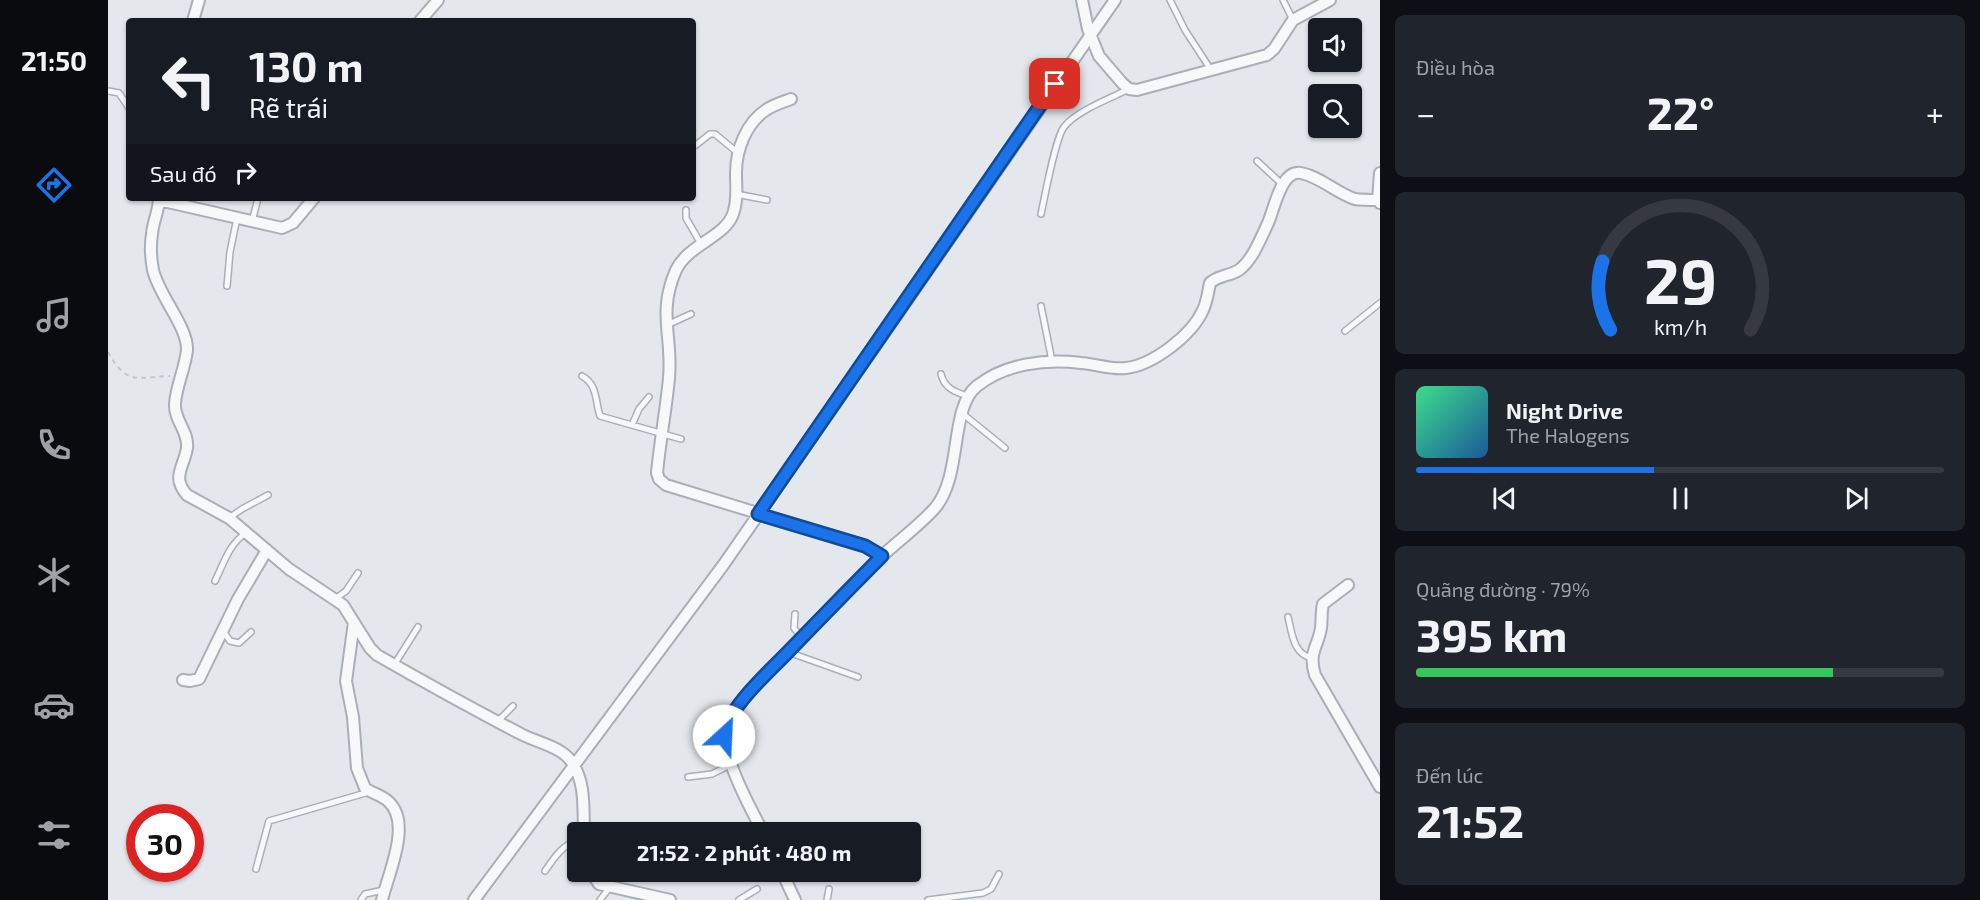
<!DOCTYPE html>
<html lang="vi">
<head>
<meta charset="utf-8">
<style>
  :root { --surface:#171b24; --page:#20242c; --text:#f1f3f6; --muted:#9ea1a6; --line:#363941; --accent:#1a73e8 }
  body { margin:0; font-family:"Exo 2",sans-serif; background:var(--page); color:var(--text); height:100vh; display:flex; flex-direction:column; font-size:22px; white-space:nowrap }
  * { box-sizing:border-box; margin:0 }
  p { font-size:20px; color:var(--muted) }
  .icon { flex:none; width:33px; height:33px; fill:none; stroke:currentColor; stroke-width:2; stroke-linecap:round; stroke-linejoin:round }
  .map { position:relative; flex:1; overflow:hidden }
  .sheet { display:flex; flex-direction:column; gap:15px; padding:15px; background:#0d0f14; width:600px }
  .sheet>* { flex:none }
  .banner { position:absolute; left:18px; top:18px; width:570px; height:183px; border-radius:6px; box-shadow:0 2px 4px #0004; background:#171b24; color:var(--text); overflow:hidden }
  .tools { position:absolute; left:1200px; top:18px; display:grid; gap:12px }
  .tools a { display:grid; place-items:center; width:54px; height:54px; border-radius:6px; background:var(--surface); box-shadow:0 2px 4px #0004; font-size:30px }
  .speed { position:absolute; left:18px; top:804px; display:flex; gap:12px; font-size:30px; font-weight:700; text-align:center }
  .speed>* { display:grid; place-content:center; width:78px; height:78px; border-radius:50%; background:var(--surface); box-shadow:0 2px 4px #0004; line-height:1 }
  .speed .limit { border:9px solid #d22; background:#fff; color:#111 }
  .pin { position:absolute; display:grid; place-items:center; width:51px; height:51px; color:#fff; margin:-26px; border-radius:12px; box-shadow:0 3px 9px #0006 }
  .me { position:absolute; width:66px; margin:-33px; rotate:25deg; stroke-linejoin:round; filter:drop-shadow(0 0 4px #0008) }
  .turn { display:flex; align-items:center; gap:21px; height:126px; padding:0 24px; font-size:27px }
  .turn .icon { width:78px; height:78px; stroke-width:2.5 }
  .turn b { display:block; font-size:42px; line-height:51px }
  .then { display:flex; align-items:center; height:57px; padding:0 24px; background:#0003; gap:12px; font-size:22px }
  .big { font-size:45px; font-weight:700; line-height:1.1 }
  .sheet .widget { flex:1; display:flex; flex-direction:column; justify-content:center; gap:9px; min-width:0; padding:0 21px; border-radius:9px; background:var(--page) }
  .sheet .dial { align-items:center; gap:0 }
  .dial svg { height:156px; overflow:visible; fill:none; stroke:var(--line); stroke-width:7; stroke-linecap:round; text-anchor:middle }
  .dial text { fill:var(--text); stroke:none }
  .song { display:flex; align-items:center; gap:18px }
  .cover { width:72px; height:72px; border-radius:9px; background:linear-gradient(135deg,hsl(150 70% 55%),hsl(210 70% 35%)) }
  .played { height:6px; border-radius:3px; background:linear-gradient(90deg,var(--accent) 45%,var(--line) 45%) }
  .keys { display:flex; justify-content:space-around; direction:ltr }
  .heat { display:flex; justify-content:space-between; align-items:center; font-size:33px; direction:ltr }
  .charge { height:9px; border-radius:4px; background:linear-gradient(90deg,#34c759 79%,var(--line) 0) }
  .trip { position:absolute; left:459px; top:822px; width:354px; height:60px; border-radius:6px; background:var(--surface); box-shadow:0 2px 4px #0004; font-weight:700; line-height:60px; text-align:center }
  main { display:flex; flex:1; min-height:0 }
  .menu { display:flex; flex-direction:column; width:108px; justify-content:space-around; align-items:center; background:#090b0e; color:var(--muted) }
  .menu .icon { width:42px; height:42px }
  .menu .on { color:var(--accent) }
  .menu b { font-size:27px; color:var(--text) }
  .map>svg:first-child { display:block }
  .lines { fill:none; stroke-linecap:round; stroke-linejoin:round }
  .service-casing { stroke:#a9aeb7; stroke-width:8 }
  .minor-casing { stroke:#a9aeb7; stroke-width:14 }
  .path { stroke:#c2c5cb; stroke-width:2; stroke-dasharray:4.5 4.5; stroke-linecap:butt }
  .service { stroke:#f7f8fa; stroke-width:5 }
  .minor { stroke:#f7f8fa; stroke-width:10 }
  .route-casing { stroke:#114b97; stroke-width:15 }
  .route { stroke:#1a73e8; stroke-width:10 }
</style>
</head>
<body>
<main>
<nav class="menu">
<b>21:50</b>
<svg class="icon on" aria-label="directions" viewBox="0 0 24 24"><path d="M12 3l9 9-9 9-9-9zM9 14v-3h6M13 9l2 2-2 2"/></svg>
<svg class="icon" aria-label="music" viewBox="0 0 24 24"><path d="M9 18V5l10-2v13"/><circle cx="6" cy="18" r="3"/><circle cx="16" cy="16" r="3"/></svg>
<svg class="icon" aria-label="phone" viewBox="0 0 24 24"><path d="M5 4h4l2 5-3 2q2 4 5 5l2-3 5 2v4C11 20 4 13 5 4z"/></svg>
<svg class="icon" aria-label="climate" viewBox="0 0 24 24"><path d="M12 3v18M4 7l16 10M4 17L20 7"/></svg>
<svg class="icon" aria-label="car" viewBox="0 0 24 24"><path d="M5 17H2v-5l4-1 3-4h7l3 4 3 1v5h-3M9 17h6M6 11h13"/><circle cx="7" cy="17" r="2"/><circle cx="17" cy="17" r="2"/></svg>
<svg class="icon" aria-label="filters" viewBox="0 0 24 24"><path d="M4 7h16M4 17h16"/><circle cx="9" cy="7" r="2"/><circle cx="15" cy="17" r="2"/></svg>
</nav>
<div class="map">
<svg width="1272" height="900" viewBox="0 0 1272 900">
  <rect width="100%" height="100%" fill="#e4e7ec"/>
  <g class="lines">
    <g class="service-casing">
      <path id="service" d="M1062,0L1077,30L1103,70
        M1175,0L1185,20
        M0,91L11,93L21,108
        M588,145L602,134H607L630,153
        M1149,161L1175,185
        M628,194L659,200
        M578,210V218L593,244
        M933,214C937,196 947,139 956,127C968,111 1003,98 1021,89
        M144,222L150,198
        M119,286L122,252L129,218
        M933,306L944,361
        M559,325L583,314
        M1237,331L1272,303
        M833,374C836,388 847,392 859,396
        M474,376C490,385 487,401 492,416L573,439
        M855,414L897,448
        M524,425L531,409L541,397
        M121,518L134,509L160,495
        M107,581C116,563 121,544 138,533
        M227,599L238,591L250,573
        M687,614L686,628L690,633L697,635
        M1180,617C1184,633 1185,654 1204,658
        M115,631L122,641L131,643L143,632
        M680,652L750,677
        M286,665L310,627
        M389,722L405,706
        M580,777L604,774L624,764
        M148,869L161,821L261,792
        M437,871C446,858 454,845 470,840
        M253,900L257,894L276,890
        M492,900L502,887
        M631,900L649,889
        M719,900L721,889
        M820,900L875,893L883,889L891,874"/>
    </g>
    <g class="minor-casing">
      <path id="minor" d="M974,0L980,29L991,56L1015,84L1021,89L1029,90L1159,55L1166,49L1185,20L1222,0
        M85,21L91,0
        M312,21L330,0
        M683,99C675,102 665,105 658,110C638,123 628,150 628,173C628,187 630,201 625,214C617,237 581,244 568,270C549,313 565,337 561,378C558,410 552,441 549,473L551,479L558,485L757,546L774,556
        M1272,173L1270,200L1272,203
        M51,198C51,211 45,221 44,234C42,246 43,259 45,270C51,296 80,327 79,350C77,369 68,386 67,404C66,420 81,432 79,448C76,467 63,477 79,495L121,518L181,569L235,605L262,648L269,655C316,682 363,708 411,733C427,742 452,746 463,761C478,782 475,808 476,832
        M51,200L174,228L185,223L206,198
        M1240,585L1215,604C1213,612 1214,620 1213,628C1210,647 1200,652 1207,675L1272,787
        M246,622L238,681L245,717L249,768L257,788C265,794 274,795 281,802C304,824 280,874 274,900
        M75,680L82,681L91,679L130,599L159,550
        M655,832C643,810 617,761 617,736C617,720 633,702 643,690C656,673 673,659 688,644C716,615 744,585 773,557C791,540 811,526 827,508C855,475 841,408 869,386C898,363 938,359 973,363C988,364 1003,370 1018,368C1045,365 1084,335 1095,310C1099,302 1100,292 1102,283C1110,275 1122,276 1131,270C1144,261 1153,238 1160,223C1166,210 1173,169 1193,173C1213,177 1228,193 1247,199C1254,200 1263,200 1270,200
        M483,872L491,884L562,900
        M674,872L687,900
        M366,900L616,564L1007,0"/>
    </g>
    <path class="path" d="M0,352C19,386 28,377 62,376"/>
    <use href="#service" class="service"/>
    <use href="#minor" class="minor"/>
  </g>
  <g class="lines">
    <g class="route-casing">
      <path id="route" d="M616,736C620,707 660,673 680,652C711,620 742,588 774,556L757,546L650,514L947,84"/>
    </g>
    <use href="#route" class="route"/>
  </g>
</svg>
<div class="tools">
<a><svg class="icon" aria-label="sound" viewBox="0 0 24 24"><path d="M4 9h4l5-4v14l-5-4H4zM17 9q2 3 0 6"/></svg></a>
<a><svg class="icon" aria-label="search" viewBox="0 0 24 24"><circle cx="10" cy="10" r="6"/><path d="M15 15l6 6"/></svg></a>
</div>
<div class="speed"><div class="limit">30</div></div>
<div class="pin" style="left:947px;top:84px;background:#d93025"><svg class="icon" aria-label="arrive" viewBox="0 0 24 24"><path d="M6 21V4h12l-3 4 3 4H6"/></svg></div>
<svg class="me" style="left:616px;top:736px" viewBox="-20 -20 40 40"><circle r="19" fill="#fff"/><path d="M0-13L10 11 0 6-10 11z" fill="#1a73e8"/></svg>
<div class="trip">21:52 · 2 phút · 480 m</div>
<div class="banner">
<div class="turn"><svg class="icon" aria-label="left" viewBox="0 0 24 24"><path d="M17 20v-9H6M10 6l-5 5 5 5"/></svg><div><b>130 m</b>Rẽ trái</div></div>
<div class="then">Sau đó<svg class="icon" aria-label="right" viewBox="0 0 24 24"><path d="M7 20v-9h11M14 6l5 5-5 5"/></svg></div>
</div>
</div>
<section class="sheet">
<div class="widget"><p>Điều hòa</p>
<div class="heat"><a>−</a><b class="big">22°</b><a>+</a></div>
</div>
<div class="widget dial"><svg viewBox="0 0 100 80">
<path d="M14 69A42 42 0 1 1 86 69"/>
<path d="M14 69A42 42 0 0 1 10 34" stroke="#1a73e8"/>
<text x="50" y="56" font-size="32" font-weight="700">29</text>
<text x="50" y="72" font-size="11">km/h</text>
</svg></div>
<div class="widget">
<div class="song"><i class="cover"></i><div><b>Night Drive</b><p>The Halogens</p></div></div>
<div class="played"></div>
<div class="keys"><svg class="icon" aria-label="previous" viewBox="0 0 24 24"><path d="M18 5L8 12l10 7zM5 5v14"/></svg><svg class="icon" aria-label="pause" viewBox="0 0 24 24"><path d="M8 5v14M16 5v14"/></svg><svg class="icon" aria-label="next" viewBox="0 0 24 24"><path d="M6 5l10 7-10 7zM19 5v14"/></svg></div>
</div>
<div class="widget"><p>Quãng đường · 79%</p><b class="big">395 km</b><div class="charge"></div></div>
<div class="widget"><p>Đến lúc</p><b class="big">21:52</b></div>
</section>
</main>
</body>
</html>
